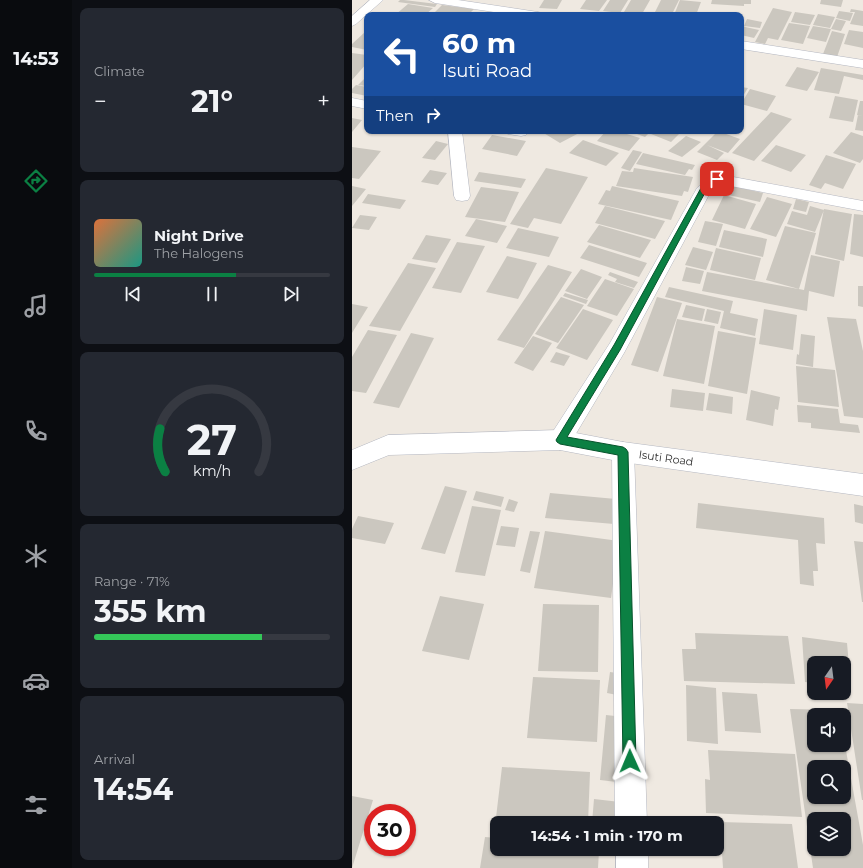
<!DOCTYPE html>
<html lang="en">
<head>
<meta charset="utf-8">
<style>
  :root { --surface:#171b24; --page:#242831; --text:#f1f3f6; --muted:#9ea1a6; --line:#363941; --accent:#0b8043 }
  body { margin:0; font-family:Montserrat,sans-serif; background:var(--page); color:var(--text); height:100vh; display:flex; flex-direction:column; font-size:15px; white-space:nowrap }
  * { box-sizing:border-box; margin:0 }
  p { font-size:13px; color:var(--muted) }
  .icon { flex:none; width:22px; height:22px; fill:none; stroke:currentColor; stroke-width:2; stroke-linecap:round; stroke-linejoin:round }
  .map { position:relative; flex:1; overflow:hidden }
  .drawer { display:flex; flex-direction:column; gap:8px; padding:8px; background:#0d0f14; width:280px }
  .drawer>* { flex:none }
  .guide { position:absolute; left:12px; top:12px; width:380px; height:122px; border-radius:8px; box-shadow:0 1px 3px #0004; background:#1a4fa0; color:#fff; overflow:hidden }
  .needle { width:26px; rotate:194deg }
  .tools { position:absolute; left:455px; top:656px; display:grid; gap:8px }
  .tools a { display:grid; place-items:center; width:44px; height:44px; border-radius:8px; background:var(--surface); box-shadow:0 1px 3px #0004; font-size:20px }
  .speed { position:absolute; left:12px; top:804px; display:flex; gap:8px; font-size:20px; font-weight:700; text-align:center }
  .speed>* { display:grid; place-content:center; width:52px; height:52px; border-radius:50%; background:var(--surface); box-shadow:0 1px 3px #0004; line-height:1 }
  .speed .limit { border:6px solid #d22; background:#fff; color:#111 }
  .pin { position:absolute; display:grid; place-items:center; width:34px; height:34px; color:#fff; margin:-17px; border-radius:8px; box-shadow:0 2px 6px #0006 }
  .me { position:absolute; width:44px; margin:-22px; rotate:359deg; stroke-linejoin:round; filter:drop-shadow(0 0 3px #0008) }
  .turn { display:flex; align-items:center; gap:14px; height:84px; padding:0 12px; font-size:18px }
  .turn .icon { width:52px; height:52px; stroke-width:2.5 }
  .turn b { display:block; font-size:28px; line-height:34px }
  .then { display:flex; align-items:center; height:38px; padding:0 12px; background:#0003; gap:8px; font-size:15px }
  .big { font-size:30px; font-weight:700; line-height:1.1 }
  .drawer .card { flex:1; display:flex; flex-direction:column; justify-content:center; gap:6px; min-width:0; padding:0 14px; border-radius:8px; background:var(--page) }
  .drawer .dial { align-items:center; gap:0 }
  .dial svg { height:104px; overflow:visible; fill:none; stroke:var(--line); stroke-width:7; stroke-linecap:round; text-anchor:middle }
  .dial text { fill:var(--text); stroke:none }
  .song { display:flex; align-items:center; gap:12px }
  .cover { width:48px; height:48px; border-radius:6px; background:linear-gradient(135deg,hsl(20 70% 55%),hsl(170 70% 35%)) }
  .played { height:4px; border-radius:2px; background:linear-gradient(90deg,var(--accent) 60%,var(--line) 60%) }
  .keys { display:flex; justify-content:space-around; direction:ltr }
  .heat { display:flex; justify-content:space-between; align-items:center; font-size:22px; direction:ltr }
  .charge { height:6px; border-radius:3px; background:linear-gradient(90deg,#34c759 71%,var(--line) 0) }
  .trip { position:absolute; left:138px; top:816px; width:234px; height:40px; border-radius:8px; background:var(--surface); box-shadow:0 1px 3px #0004; font-weight:700; line-height:40px; text-align:center }
  main { display:flex; flex:1; min-height:0 }
  .tabs { display:flex; flex-direction:column; width:72px; justify-content:space-around; align-items:center; background:#090b0e; color:var(--muted) }
  .tabs .icon { width:28px; height:28px }
  .tabs .active { color:var(--accent) }
  .tabs b { font-size:18px; color:var(--text) }
  .map>svg:first-child { display:block }
  .building { fill:#cbc7bf; fill-rule:evenodd }
  .lines { fill:none; stroke-linecap:round; stroke-linejoin:round }
  .street-casing { stroke:#b4b7c1; stroke-width:1 }
  .secondary-casing { stroke:#b4b7c1; stroke-width:1 }
  .street { fill:#fff; fill-rule:evenodd }
  .secondary { fill:#fff; fill-rule:evenodd }
  .route { fill:#0b8043; stroke:#07532c }
  .labels { text-anchor:middle; dominant-baseline:central; stroke-width:3.5; stroke-linejoin:round; paint-order:stroke }
  .street-label { font-size:11px; fill:#2e2e2e; stroke:#fff }
</style>
</head>
<body>
<main>
<nav class="tabs">
<b>14:53</b>
<svg class="icon active" aria-label="directions" viewBox="0 0 24 24"><path d="M12 3l9 9-9 9-9-9zM9 14v-3h6M13 9l2 2-2 2"/></svg>
<svg class="icon" aria-label="music" viewBox="0 0 24 24"><path d="M9 18V5l10-2v13"/><circle cx="6" cy="18" r="3"/><circle cx="16" cy="16" r="3"/></svg>
<svg class="icon" aria-label="phone" viewBox="0 0 24 24"><path d="M5 4h4l2 5-3 2q2 4 5 5l2-3 5 2v4C11 20 4 13 5 4z"/></svg>
<svg class="icon" aria-label="climate" viewBox="0 0 24 24"><path d="M12 3v18M4 7l16 10M4 17L20 7"/></svg>
<svg class="icon" aria-label="car" viewBox="0 0 24 24"><path d="M5 17H2v-5l4-1 3-4h7l3 4 3 1v5h-3M9 17h6M6 11h13"/><circle cx="7" cy="17" r="2"/><circle cx="17" cy="17" r="2"/></svg>
<svg class="icon" aria-label="filters" viewBox="0 0 24 24"><path d="M4 7h16M4 17h16"/><circle cx="9" cy="7" r="2"/><circle cx="15" cy="17" r="2"/></svg>
</nav>
<section class="drawer">
<div class="card"><p>Climate</p>
<div class="heat"><a>−</a><b class="big">21°</b><a>+</a></div>
</div>
<div class="card">
<div class="song"><i class="cover"></i><div><b>Night Drive</b><p>The Halogens</p></div></div>
<div class="played"></div>
<div class="keys"><svg class="icon" aria-label="previous" viewBox="0 0 24 24"><path d="M18 5L8 12l10 7zM5 5v14"/></svg><svg class="icon" aria-label="pause" viewBox="0 0 24 24"><path d="M8 5v14M16 5v14"/></svg><svg class="icon" aria-label="next" viewBox="0 0 24 24"><path d="M6 5l10 7-10 7zM19 5v14"/></svg></div>
</div>
<div class="card dial"><svg viewBox="0 0 100 80">
<path d="M14 69A42 42 0 1 1 86 69"/>
<path d="M14 69A42 42 0 0 1 10 36" stroke="#0b8043"/>
<text x="50" y="56" font-size="32" font-weight="700">27</text>
<text x="50" y="72" font-size="11">km/h</text>
</svg></div>
<div class="card"><p>Range · 71%</p><b class="big">355 km</b><div class="charge"></div></div>
<div class="card"><p>Arrival</p><b class="big">14:54</b></div>
</section>
<div class="map">
<svg width="511" height="868" viewBox="0 0 511 868">
  <rect width="100%" height="100%" fill="#efe9e1"/>
  <path class="building" d="M48,0H52L85,4L83,7L46,2Z
    M192,0H210L205,9L187,8Z
    M234,0H255L247,11L228,9Z
    M258,0H276L268,13L251,11Z
    M279,0H298L290,14L272,12Z
    M309,0H327L320,14L303,12Z
    M328,0L349,2L344,15H322Z
    M360,0H399V4H392V6L359,4Z
    M469,0H491L489,7L468,4Z
    M56,4L81,8L73,15H43Z
    M90,5L122,9L116,15H80Z
    M421,8L440,12L426,40L416,38L413,44L403,42Z
    M499,9L511,11V26L498,24L503,12H498Z
    M487,11L501,13L498,21L484,18Z
    M126,12L146,14L145,15H123Z
    M443,12L463,15L458,25L439,22Z
    M466,14L483,17L478,28L461,25Z
    M395,19L410,22L408,28L392,26Z
    M484,19L494,21L489,31L479,29Z
    M437,23L458,26L451,44L429,40Z
    M389,26L407,30L402,38L389,35Z
    M461,26L479,29L474,42L455,38Z
    M497,30L511,32V48L492,44Z
    M480,31L493,34L485,57L471,54Z
    M13,32H15V50L0,47V44Z
    M0,53L15,55V63L0,80Z
    M445,67L467,72L455,91L433,86Z
    M469,68L511,75V80L492,76L487,94L462,90Z
    M15,76V86L6,85Z
    M4,85L15,87V96L0,93V89Z
    M389,87L396,88L389,99Z
    M398,89L424,96L415,111L389,104Z
    M483,96L506,100L501,122L477,118Z
    M508,101H511V116L505,115Z
    M419,112L440,119L402,161L380,153Z
    M506,115L511,116V131L503,130Z
    M0,118L10,120L0,132Z
    M191,131H227L229,132L208,143L190,132Z
    M254,131H265L288,138L277,151L245,141Z
    M277,131H299L293,137Z
    M302,131H330L319,142L299,134Z
    M366,131L388,139L376,153L355,145L372,153L365,160L345,152Z
    M499,132L511,136V159L508,163L481,153Z
    M140,135L174,141L165,156L130,149Z
    M334,136L349,142L330,157L316,151Z
    M231,140L267,153L254,166L217,153Z
    M84,141L96,144L83,160L70,158Z
    M424,145L454,155L439,172L409,161Z
    M0,147L29,151L7,179L0,178Z
    M281,150L290,152L278,171L269,168Z
    M291,153L343,165L340,170L337,169L333,175L284,164Z
    M474,155L504,164L491,189L473,183L469,189L457,185Z
    M194,168L236,177L209,224L182,218L176,228L158,224Z
    M282,168L341,177L336,192L332,191L330,196L264,186L270,171L281,172Z
    M78,170L95,173L86,185L69,182Z
    M127,172L174,179L169,188L122,181Z
    M376,185L411,193L408,202L372,194Z
    M0,186L14,189L0,206Z
    M260,186L327,201L319,220L246,204L254,190L258,191Z
    M129,187L167,192L153,222L113,217Z
    M16,194L54,200L48,209L10,203Z
    M372,195L404,204L393,229L360,220Z
    M415,197L440,204L424,237L398,229Z
    M444,199L457,202L454,212L441,209Z
    M253,206L313,221L303,239L243,223Z
    M458,206L472,210L463,232L435,224L440,211L455,215Z
    M472,209L500,214L492,261L463,254Z
    M502,214L511,215V257L498,254Z
    M8,215L25,217L17,230L0,228Z
    M124,219L155,226L145,243L113,236Z
    M353,221L371,224L364,246L346,242Z
    M247,225L299,240L288,258L235,242Z
    M433,226L464,233L447,289L414,280Z
    M166,228L207,237L197,257L154,248Z
    M372,230L415,239L411,257L367,247Z
    M74,235L99,239L85,263L60,259Z
    M105,242L133,246L109,293L80,288Z
    M237,245L295,263L287,277L228,258Z
    M341,247L361,252L354,270L333,265Z
    M364,248L409,258L403,280L358,270Z
    M459,255L488,261L482,297L457,291L455,311L350,291L355,272L452,290Z
    M155,256L185,263L166,299L134,292Z
    M56,263L84,268L48,331L17,326Z
    M196,265L220,272L172,348L145,340Z
    M334,267L352,271L348,284L330,281Z
    M229,269L250,277L235,299L213,291Z
    M258,272L286,282L282,288L263,282L265,279L256,275Z
    M253,279L282,289L265,316L235,306Z
    M506,286H511V307L506,306Z
    M317,287L381,301L378,313L406,319L403,336L368,328L372,311L313,297Z
    M213,293L236,300L234,304L211,296Z
    M209,297L232,305L206,343L183,334Z
    M305,297L330,303L306,372L279,365Z
    M0,304L16,307L0,333Z
    M334,305L353,309L350,321L330,317Z
    M231,309L261,320L235,360L204,348Z
    M355,309L369,312L366,324L352,321Z
    M412,309L445,315L441,350L407,344Z
    M475,317L504,319L511,351V418L492,416Z
    M325,319L363,326L352,384L311,376Z
    M16,330L45,335L14,393L0,391V357Z
    M366,331L404,338L395,394L356,386Z
    M59,333L82,338L47,408L21,403Z
    M449,334L463,336L461,367L444,364L445,354L447,355Z
    M181,336L200,343L181,371L162,363Z
    M204,352L218,356L212,366L198,362Z
    M444,366L483,370L487,407L446,402Z
    M320,389L353,393L351,411L318,407Z
    M399,390L428,397L426,410L423,409L421,426L394,420Z
    M357,393L381,397L380,414L354,410Z
    M445,405L486,409L488,423L506,425L508,433L459,428V423L446,422Z
    M93,486L115,491L93,554L69,549Z
    M124,491L152,497L149,507L121,500Z
    M198,493L264,499L262,524L193,518Z
    M157,499L166,502L162,512L153,510Z
    M346,503L472,518L473,544L464,543L466,571H461L462,586L448,584L446,540L344,528Z
    M502,504L511,506V524L503,522Z
    M120,506L149,510L133,576L103,572Z
    M6,516L42,523L33,544L0,538V529Z
    M149,526L167,528L163,547L144,545Z
    M178,531L188,532L178,573L168,571Z
    M193,531L267,541L259,598L182,588Z
    M502,541L511,542V602H510Z
    M88,596L132,604L117,660L70,651Z
    M191,604L247,605L246,672L186,671Z
    M343,633L436,636L443,684L332,681L330,649H344Z
    M450,637L495,643L499,688H492V663H462V683L453,682Z
    M258,672L272,674L270,696L255,693Z
    M181,677L248,680L245,742L175,738Z
    M334,685L364,688L366,744L335,741Z
    M370,692L405,694L409,733L373,731Z
    M495,703L511,704V800H510Z
    M438,709L486,710L487,715H462V745H493L511,845V868H461ZM462,767H492V797H462ZM462,819H492V849H462Z
    M254,715L272,717L273,783L248,780Z
    M356,750L443,754L450,817L354,813L353,779L358,780Z
    M150,767L238,772L236,823H145V826H143Z
    M0,796L21,800L0,868Z
    M242,799L268,802V823H240Z
    M368,822L440,824L446,868H371Z
    M133,837L145,838V849H231L247,851L246,868H128Z"/>
  <g class="lines">
    <g class="street-casing">
      <path id="street" d="M18,0H31L4,24L0,26V16Z
        M77,0H106L186,12L190,13L192,15H162L83,3Z
        M389,41L511,60V68L389,49Z
        M0,98L15,101V109L0,106Z
        M96,131H110L118,196L116,200L110,201L104,200L102,196Z
        M154,131H176V132L174,135L169,136L156,134Z
        M365,174L511,201V211L368,184L359,191L272,353L216,447L208,450L200,447L197,440L200,433L258,343L345,188L359,176Z
        M271,442L279,445L282,452L295,823H263L260,452L263,445Z
        M264,849H296V868H264Z"/>
    </g>
    <g class="secondary-casing">
      <path id="secondary" d="M208,430L271,442L511,474V496L271,462L208,450L37,455L0,470V450L36,435Z"/>
    </g>
    <use href="#street" class="street"/>
    <use href="#secondary" class="secondary"/>
  </g>
  <path class="route" d="M362,178L368,179L355,189L268,350L215,437L271,447L274,449L276,452L284,761L282,766L278,767L273,766L271,761L266,455L208,444L205,442L204,440L262,345L349,188Z"/>
  <g class="labels">
    <g class="street-label">
      <text transform="translate(314 458) rotate(8)">Isuti Road</text>
    </g>
  </g>
</svg>
<div class="tools">
<a><svg class="needle" viewBox="-14 -14 28 28"><path d="M0-13l5 13h-10z" fill="#e53935"/><path d="M0 13l5-13h-10z" fill="#9ea1a6"/></svg></a>
<a><svg class="icon" aria-label="sound" viewBox="0 0 24 24"><path d="M4 9h4l5-4v14l-5-4H4zM17 9q2 3 0 6"/></svg></a>
<a><svg class="icon" aria-label="search" viewBox="0 0 24 24"><circle cx="10" cy="10" r="6"/><path d="M15 15l6 6"/></svg></a>
<a><svg class="icon" aria-label="layers" viewBox="0 0 24 24"><path d="M12 4l9 5-9 5-9-5zM3 14l9 5 9-5"/></svg></a>
</div>
<div class="speed"><div class="limit">30</div></div>
<div class="pin" style="left:365px;top:179px;background:#d93025"><svg class="icon" aria-label="arrive" viewBox="0 0 24 24"><path d="M6 21V4h12l-3 4 3 4H6"/></svg></div>
<svg class="me" style="left:278px;top:761px" viewBox="-20 -20 40 40"><path d="M0-17L14 15 0 8-14 15z" fill="#0b8043" stroke="#fff" stroke-width="4"/></svg>
<div class="trip">14:54 · 1 min · 170 m</div>
<div class="guide">
<div class="turn"><svg class="icon" aria-label="left" viewBox="0 0 24 24"><path d="M17 20v-9H6M10 6l-5 5 5 5"/></svg><div><b>60 m</b>Isuti Road</div></div>
<div class="then">Then<svg class="icon" aria-label="right" viewBox="0 0 24 24"><path d="M7 20v-9h11M14 6l5 5-5 5"/></svg></div>
</div>
</div>
</main>
</body>
</html>
